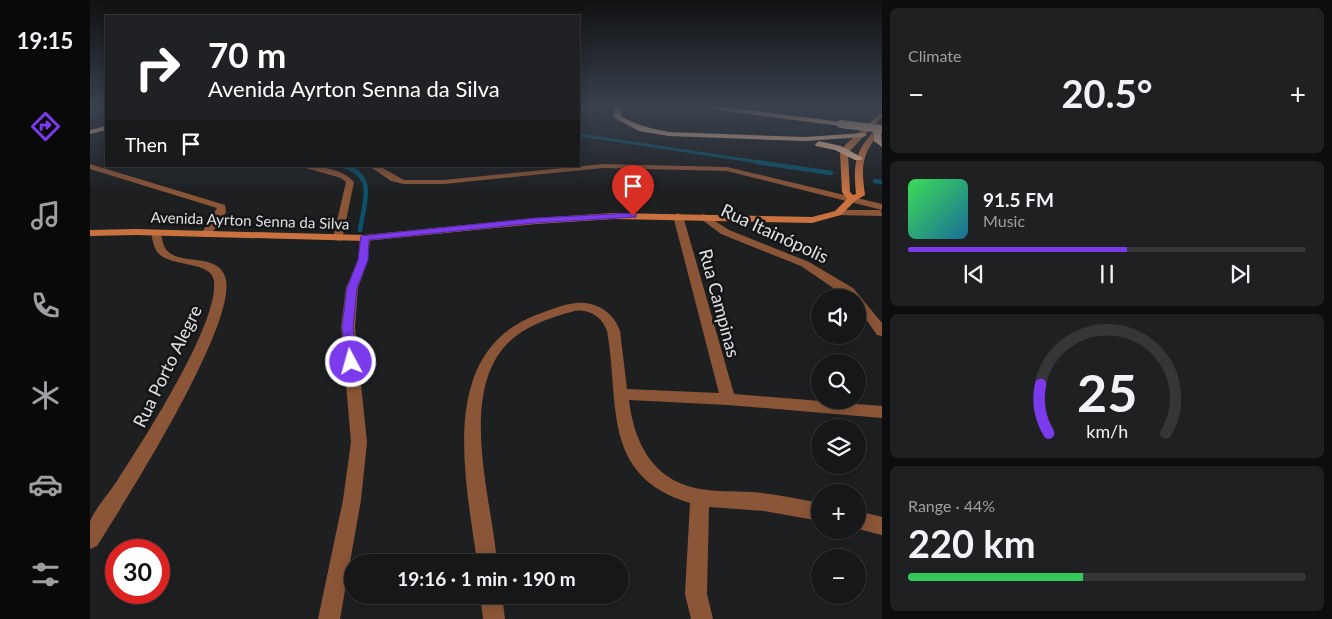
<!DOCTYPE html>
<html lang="en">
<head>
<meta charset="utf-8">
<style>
  :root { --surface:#161719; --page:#1f2022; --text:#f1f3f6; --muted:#9e9fa2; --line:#353638; --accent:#7c3aed }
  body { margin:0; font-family:Lato,sans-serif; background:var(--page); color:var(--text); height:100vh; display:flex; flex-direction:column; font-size:19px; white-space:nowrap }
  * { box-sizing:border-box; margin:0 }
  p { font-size:16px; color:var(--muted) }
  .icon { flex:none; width:28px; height:28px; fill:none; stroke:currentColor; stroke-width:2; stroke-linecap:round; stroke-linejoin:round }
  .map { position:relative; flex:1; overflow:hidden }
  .details { display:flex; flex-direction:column; gap:8px; padding:8px; background:#0c0d0e; width:450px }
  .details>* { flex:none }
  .hud { position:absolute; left:15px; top:15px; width:475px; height:152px; border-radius:0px; box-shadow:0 2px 12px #0003,0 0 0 1px var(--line); background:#202124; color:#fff; overflow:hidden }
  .fabs { position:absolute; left:721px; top:289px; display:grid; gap:10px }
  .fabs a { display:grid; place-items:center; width:55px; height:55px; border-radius:50%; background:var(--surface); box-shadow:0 2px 12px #0003,0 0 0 1px var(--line); font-size:25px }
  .speed { position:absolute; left:15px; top:539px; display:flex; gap:10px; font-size:25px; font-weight:700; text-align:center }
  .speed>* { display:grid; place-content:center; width:65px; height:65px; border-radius:50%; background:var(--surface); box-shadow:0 2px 12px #0003,0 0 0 1px var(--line); line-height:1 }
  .speed .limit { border:8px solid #d22; background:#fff; color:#111 }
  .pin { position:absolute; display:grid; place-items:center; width:42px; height:42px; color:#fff; margin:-51px -21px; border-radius:50% 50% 50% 0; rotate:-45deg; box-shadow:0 0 5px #0007 }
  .pin .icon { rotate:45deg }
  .me { position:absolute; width:55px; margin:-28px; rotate:354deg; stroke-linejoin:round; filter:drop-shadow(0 0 4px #0008) }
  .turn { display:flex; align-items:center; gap:18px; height:105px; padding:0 20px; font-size:22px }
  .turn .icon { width:65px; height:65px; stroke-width:2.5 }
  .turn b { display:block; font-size:35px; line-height:42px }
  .then { display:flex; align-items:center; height:48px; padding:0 20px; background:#0003; gap:10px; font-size:19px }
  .big { font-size:38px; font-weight:700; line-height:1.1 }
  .details .tile { flex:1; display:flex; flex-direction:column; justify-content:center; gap:8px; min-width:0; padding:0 18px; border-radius:8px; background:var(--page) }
  .details .dial { align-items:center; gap:0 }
  .dial svg { height:130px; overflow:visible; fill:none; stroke:var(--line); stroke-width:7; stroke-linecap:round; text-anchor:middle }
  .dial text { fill:var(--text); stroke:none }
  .song { display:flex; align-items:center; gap:15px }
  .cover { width:60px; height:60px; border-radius:8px; background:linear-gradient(135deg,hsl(130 70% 55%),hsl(200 70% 35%)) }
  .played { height:5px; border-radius:2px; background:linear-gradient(90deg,var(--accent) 55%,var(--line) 55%) }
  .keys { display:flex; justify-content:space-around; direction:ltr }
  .heat { display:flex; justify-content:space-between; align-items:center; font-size:28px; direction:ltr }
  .charge { height:8px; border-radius:4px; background:linear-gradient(90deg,#34c759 44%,var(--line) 0) }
  .trip { position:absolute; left:254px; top:554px; width:285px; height:50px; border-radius:25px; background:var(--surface); box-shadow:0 2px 12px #0003,0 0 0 1px var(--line); font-weight:700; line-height:50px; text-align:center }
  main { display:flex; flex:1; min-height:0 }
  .tab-bar { display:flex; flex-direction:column; width:90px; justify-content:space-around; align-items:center; background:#09090a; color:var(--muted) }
  .tab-bar .icon { width:35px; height:35px }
  .tab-bar .current { color:var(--accent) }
  .tab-bar b { font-size:22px; color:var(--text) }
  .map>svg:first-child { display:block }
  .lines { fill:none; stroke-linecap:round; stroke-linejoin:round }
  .stream-far1 { stroke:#0b526b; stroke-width:3 }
  .stream { stroke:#0b526b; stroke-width:4.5 }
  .river { fill:#0b526b; fill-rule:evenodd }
  .street { fill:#8b5537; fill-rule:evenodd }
  .secondary { fill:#c97240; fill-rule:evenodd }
  .highway { fill:#f0ba9c; fill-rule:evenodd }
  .highway-bridge { stroke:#f0ba9c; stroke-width:8 }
  .route { fill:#7c3aed; stroke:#51269a }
  .labels { text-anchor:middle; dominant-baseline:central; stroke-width:5; stroke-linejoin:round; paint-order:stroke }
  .far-street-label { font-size:15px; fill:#e1e1e3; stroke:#141517 }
  .street-label { font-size:18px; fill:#e1e1e3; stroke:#141517 }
</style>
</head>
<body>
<main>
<nav class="tab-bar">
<b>19:15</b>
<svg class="icon current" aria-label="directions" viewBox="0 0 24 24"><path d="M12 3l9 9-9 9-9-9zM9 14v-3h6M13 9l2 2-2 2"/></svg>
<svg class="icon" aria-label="music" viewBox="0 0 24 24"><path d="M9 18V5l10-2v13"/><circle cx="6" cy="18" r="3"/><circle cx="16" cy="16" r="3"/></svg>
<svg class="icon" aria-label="phone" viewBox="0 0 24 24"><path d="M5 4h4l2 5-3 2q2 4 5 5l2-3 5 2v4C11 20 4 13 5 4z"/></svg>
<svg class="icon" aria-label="climate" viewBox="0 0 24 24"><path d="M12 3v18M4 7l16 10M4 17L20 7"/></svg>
<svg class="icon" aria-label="car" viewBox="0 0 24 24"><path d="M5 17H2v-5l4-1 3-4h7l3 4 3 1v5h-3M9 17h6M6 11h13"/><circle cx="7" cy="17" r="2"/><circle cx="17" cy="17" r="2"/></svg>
<svg class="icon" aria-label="filters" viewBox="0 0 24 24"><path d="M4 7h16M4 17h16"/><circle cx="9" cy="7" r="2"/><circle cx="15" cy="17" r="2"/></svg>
</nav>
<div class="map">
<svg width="792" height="619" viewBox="0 0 792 619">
  <rect width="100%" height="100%" fill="#1d1f21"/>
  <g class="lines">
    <path class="stream-far1" d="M489,135L676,163"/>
    <path class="stream" d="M667,162L741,173
      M254,166C287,176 274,203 270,230
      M785,181L792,182"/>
    <path class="river" d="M0,107H16V112L0,116Z"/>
    <path class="street" d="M0,164L135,205L136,212L120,236H112L111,234L127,208L0,169Z
      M513,164L637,167L792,204V210L637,171L513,168L354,184H314L301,181L279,166H289L314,180H354Z
      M209,166C227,166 252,168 264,182L252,240L248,241L243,238L256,182L251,178Z
      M748,210H791L792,216L745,215V211Z
      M588,213L593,216L644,394L792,406V418L638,405L539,400C544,441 561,478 605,488C624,492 643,491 662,492C685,494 707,499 730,503V521L674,511L619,507L617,594L623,619H601L595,594L600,503C510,476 530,403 517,331C512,316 496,307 481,312C459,318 433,327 417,344C368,395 402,501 407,562H387C376,480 346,353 446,315C458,311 472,304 486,303C505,301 524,312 530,331L537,389L629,393L583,216Z
      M614,214L639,230L719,262L763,288L792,323V336L787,335L768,308V298H758L711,266L631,234L611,219V215Z
      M66,230L71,233C72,238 73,244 75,248C88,268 130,250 136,280C145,328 36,500 7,546L0,549C0,541 0,530 0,522C2,513 21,490 27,481C52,442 129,324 124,281C122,261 82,267 69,254C63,248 63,240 61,233Z
      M275,235L280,238L278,260L268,288L265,327L277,442L271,500L250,619H228L253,500L261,442L251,327L256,288L268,260L270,238Z
      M768,511L792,517V535L768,529Z
      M390,595H412L415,619H393Z"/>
    <path class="secondary" d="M792,112V117L758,153L760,192L763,195L766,194C764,172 763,156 778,138C782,133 786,128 792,125V131C771,153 771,166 775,195L765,201L751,215L722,223L524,219L446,224L275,241L45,235L0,236V230L45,229L275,235L446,218L524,213L722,217L745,211L757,199L752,192L750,153L756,144Z"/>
    <path class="highway" d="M530,107H541L531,111V116C546,125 562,129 579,132L715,137L773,133L777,135L773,137L715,141L579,136L549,131L523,117L525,108Z
      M616,107H636L751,122L755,124L751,126L619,109Z
      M16,126V130L0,134V130Z
      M784,131L791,133L792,147L784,141Z
      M729,141L751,146L773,158L771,160H765L745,150L726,146L725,144Z"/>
    <path class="highway-bridge" d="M751,124L792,129"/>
  </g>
  <linearGradient id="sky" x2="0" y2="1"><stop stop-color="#101112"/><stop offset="0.55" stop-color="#3a424e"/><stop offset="1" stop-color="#3a424e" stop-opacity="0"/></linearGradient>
  <rect width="792" height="194" fill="url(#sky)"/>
  <path class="route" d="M543,213L546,214V217L446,223L279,240L278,260L267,288L263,327L267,362L266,365H256L255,362L252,327L257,288L268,260L271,236L446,218Z"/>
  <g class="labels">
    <g class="far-street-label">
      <text transform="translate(160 220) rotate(2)">Avenida Ayrton Senna da Silva</text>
    </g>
    <g class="street-label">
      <text transform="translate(685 233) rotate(25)">Rua Itainópolis</text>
      <text transform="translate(630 303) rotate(75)">Rua Campinas</text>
      <text transform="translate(77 366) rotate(-64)">Rua Porto Alegre</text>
    </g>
  </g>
</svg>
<div class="fabs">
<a><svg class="icon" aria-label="sound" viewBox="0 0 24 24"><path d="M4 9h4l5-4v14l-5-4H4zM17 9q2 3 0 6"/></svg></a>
<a><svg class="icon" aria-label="search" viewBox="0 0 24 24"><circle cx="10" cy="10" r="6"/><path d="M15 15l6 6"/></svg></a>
<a><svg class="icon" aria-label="layers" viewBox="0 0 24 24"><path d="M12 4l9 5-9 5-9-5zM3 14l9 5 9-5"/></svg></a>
<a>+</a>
<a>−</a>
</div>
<div class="speed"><div class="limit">30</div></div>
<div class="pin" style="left:543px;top:216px;background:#d93025"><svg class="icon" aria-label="arrive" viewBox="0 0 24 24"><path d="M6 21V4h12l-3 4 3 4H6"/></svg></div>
<svg class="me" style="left:261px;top:362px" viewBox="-20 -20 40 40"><circle r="17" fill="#7c3aed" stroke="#fff" stroke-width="3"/><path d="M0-11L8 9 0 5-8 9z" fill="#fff"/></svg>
<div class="trip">19:16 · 1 min · 190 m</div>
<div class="hud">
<div class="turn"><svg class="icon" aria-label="right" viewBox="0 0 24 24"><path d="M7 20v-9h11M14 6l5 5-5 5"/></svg><div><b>70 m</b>Avenida Ayrton Senna da Silva</div></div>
<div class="then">Then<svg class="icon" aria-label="arrive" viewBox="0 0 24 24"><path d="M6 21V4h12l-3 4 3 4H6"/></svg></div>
</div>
</div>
<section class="details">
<div class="tile"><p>Climate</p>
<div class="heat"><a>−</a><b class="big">20.5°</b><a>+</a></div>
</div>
<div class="tile">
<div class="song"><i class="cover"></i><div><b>91.5 FM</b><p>Music</p></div></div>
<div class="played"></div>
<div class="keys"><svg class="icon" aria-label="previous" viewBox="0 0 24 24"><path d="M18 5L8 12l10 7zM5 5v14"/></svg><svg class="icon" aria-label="pause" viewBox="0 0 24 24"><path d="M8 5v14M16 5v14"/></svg><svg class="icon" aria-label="next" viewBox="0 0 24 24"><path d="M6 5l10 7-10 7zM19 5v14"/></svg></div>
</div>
<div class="tile dial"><svg viewBox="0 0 100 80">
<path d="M14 69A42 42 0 1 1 86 69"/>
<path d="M14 69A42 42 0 0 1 9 39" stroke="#7c3aed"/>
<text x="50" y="56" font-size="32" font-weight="700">25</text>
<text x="50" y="72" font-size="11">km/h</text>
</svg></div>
<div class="tile"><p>Range · 44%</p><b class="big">220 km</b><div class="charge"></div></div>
</section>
</main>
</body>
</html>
